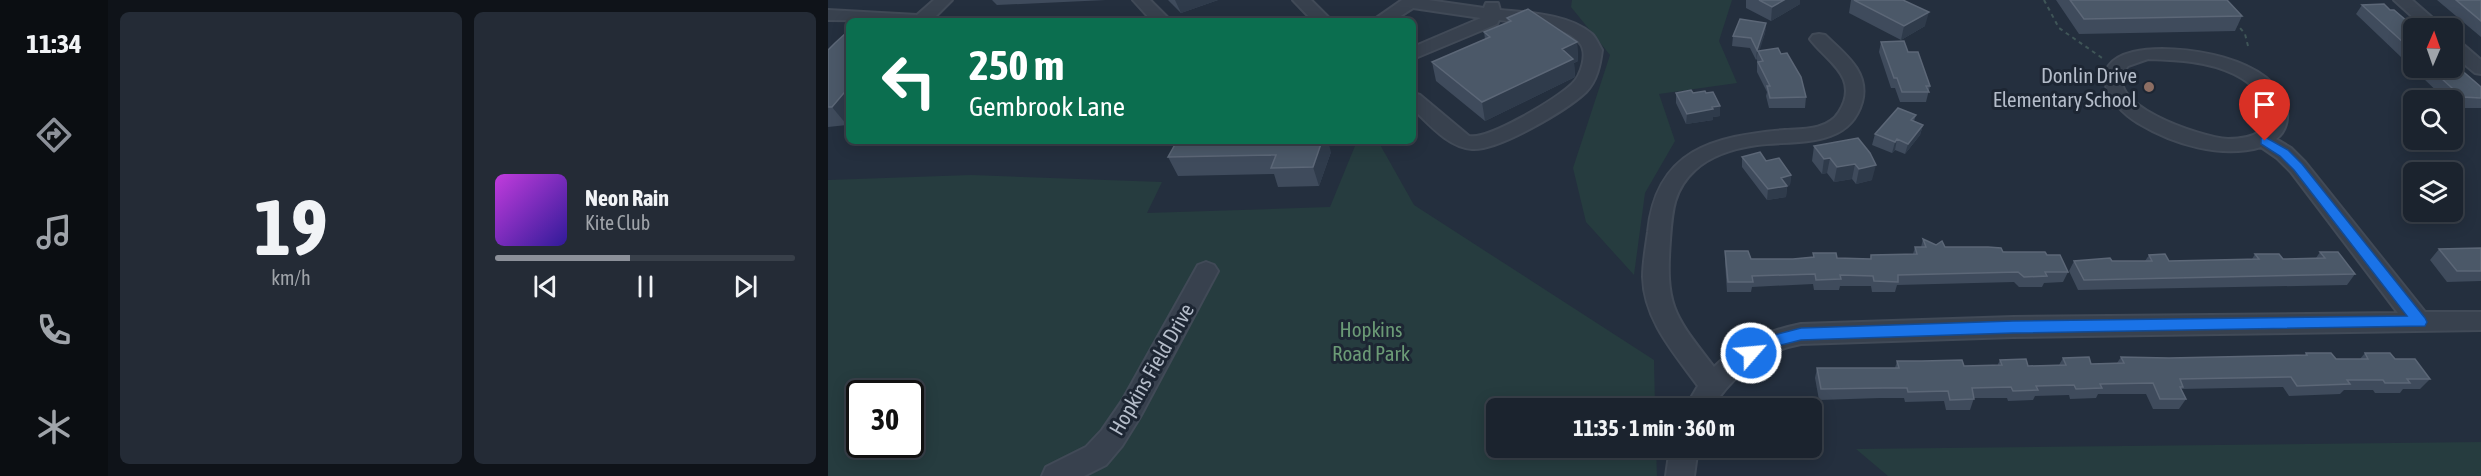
<!DOCTYPE html>
<html lang="en">
<head>
<meta charset="utf-8">
<style>
  :root { --surface:#1b232e; --page:#242b36; --text:#f1f3f6; --muted:#a0a4aa; --line:#39404a; --accent:#8c9099 }
  body { margin:0; font-family:"Asap Condensed",sans-serif; background:var(--page); color:var(--text); height:100vh; display:flex; flex-direction:column; font-size:22px; white-space:nowrap }
  * { box-sizing:border-box; margin:0 }
  p { font-size:20px; color:var(--muted) }
  .icon { flex:none; width:33px; height:33px; fill:none; stroke:currentColor; stroke-width:2; stroke-linecap:round; stroke-linejoin:round }
  .map { position:relative; flex:1; overflow:hidden }
  .panel { display:flex; flex-direction:column; gap:12px; padding:12px; background:#0f1319; width:720px }
  .panel>* { flex:none }
  .banner { position:absolute; left:18px; top:18px; width:570px; height:126px; border-radius:9px; box-shadow:0 3px 15px #0003,0 0 0 2px var(--line); background:#0b6e4f; color:#fff; overflow:hidden }
  .needle { width:39px; rotate:2deg }
  .buttons { position:absolute; left:1575px; top:18px; display:grid; gap:12px }
  .buttons a { display:grid; place-items:center; width:60px; height:60px; border-radius:9px; background:var(--surface); box-shadow:0 3px 15px #0003,0 0 0 2px var(--line); font-size:30px }
  .speed { position:absolute; left:18px; top:380px; display:flex; gap:12px; font-size:30px; font-weight:700; text-align:center }
  .speed>* { display:grid; place-content:center; width:78px; height:78px; border-radius:50%; background:var(--surface); box-shadow:0 3px 15px #0003,0 0 0 2px var(--line); line-height:1 }
  .speed .limit { border:3px solid #111; border-radius:9px; background:#fff; color:#111 }
  .pin { position:absolute; display:grid; place-items:center; width:51px; height:51px; color:#fff; margin:-62px -26px; border-radius:50% 50% 50% 0; rotate:-45deg; box-shadow:0 0 6px #0007 }
  .pin .icon { rotate:45deg }
  .me { position:absolute; width:66px; margin:-33px; rotate:63deg; stroke-linejoin:round; filter:drop-shadow(0 0 4px #0008) }
  .turn { display:flex; align-items:center; gap:21px; height:126px; padding:0 24px; font-size:27px }
  .turn .icon { width:78px; height:78px; stroke-width:2.5 }
  .turn b { display:block; font-size:42px; line-height:51px }
  .panel .card { flex:1; display:flex; flex-direction:column; justify-content:center; gap:9px; min-width:0; padding:0 21px; border-radius:9px; background:var(--page) }
  .panel .dial { align-items:center; gap:0 }
  .dial b { font-size:78px; line-height:1 }
  .song { display:flex; align-items:center; gap:18px }
  .cover { width:72px; height:72px; border-radius:9px; background:linear-gradient(135deg,hsl(290 70% 55%),hsl(250 70% 35%)) }
  .played { height:6px; border-radius:3px; background:linear-gradient(90deg,var(--accent) 45%,var(--line) 45%) }
  .keys { display:flex; justify-content:space-around; direction:ltr }
  .panel .tiles { flex:1; display:grid; gap:12px; grid-template-columns:repeat(2,1fr) }
  .trip { position:absolute; left:658px; top:398px; width:336px; height:60px; border-radius:9px; background:var(--surface); box-shadow:0 3px 15px #0003,0 0 0 2px var(--line); font-weight:700; line-height:60px; text-align:center }
  main { display:flex; flex:1; min-height:0 }
  .dock { display:flex; flex-direction:column; width:108px; justify-content:space-around; align-items:center; background:#0b0e12; color:var(--muted) }
  .dock .icon { width:42px; height:42px }
  .dock .selected { color:var(--accent) }
  .dock b { font-size:27px; color:var(--text) }
  .map>svg:first-child { display:block }
  .green { fill:#263c3f; fill-rule:evenodd }
  .lines { fill:none; stroke-linecap:round; stroke-linejoin:round }
  .minor-casing { stroke:#414a57; stroke-width:4 }
  .path { stroke:#3f5557; stroke-width:2; stroke-dasharray:4 4; stroke-linecap:butt }
  .minor { fill:#38414e; fill-rule:evenodd }
  .wall { fill:#3f4b5c }
  .shaded-wall { fill:#2f3b4b }
  .building { fill:#4b5868; stroke:#5c6777; stroke-width:1.5 }
  .route { fill:#1a73e8; stroke:#114b97; stroke-width:1.5 }
  .education-dot { fill:#8d6e63; stroke:#1d2633; stroke-width:2 }
  .labels { text-anchor:middle; dominant-baseline:central; stroke-width:6; stroke-linejoin:round; paint-order:stroke }
  .poi-label { font-size:21px; fill:#b4bcc9; stroke:#1d2633; text-anchor:end }
  .park-label { font-size:21px; fill:#6b9a76; stroke:#1d2633 }
  .street-label { font-size:21px; fill:#b4bcc9; stroke:#1d2633 }
</style>
</head>
<body>
<main>
<nav class="dock">
<b>11:34</b>
<svg class="icon selected" aria-label="directions" viewBox="0 0 24 24"><path d="M12 3l9 9-9 9-9-9zM9 14v-3h6M13 9l2 2-2 2"/></svg>
<svg class="icon" aria-label="music" viewBox="0 0 24 24"><path d="M9 18V5l10-2v13"/><circle cx="6" cy="18" r="3"/><circle cx="16" cy="16" r="3"/></svg>
<svg class="icon" aria-label="phone" viewBox="0 0 24 24"><path d="M5 4h4l2 5-3 2q2 4 5 5l2-3 5 2v4C11 20 4 13 5 4z"/></svg>
<svg class="icon" aria-label="climate" viewBox="0 0 24 24"><path d="M12 3v18M4 7l16 10M4 17L20 7"/></svg>
</nav>
<section class="panel">
<div class="tiles">
<div class="card dial"><b>19</b><p>km/h</p></div>
<div class="card">
<div class="song"><i class="cover"></i><div><b>Neon Rain</b><p>Kite Club</p></div></div>
<div class="played"></div>
<div class="keys"><svg class="icon" aria-label="previous" viewBox="0 0 24 24"><path d="M18 5L8 12l10 7zM5 5v14"/></svg><svg class="icon" aria-label="pause" viewBox="0 0 24 24"><path d="M8 5v14M16 5v14"/></svg><svg class="icon" aria-label="next" viewBox="0 0 24 24"><path d="M6 5l10 7-10 7zM19 5v14"/></svg></div>
</div>
</div>
</section>
<div class="map">
<svg width="1653" height="476" viewBox="0 0 1653 476">
  <rect width="100%" height="100%" fill="#242f3e"/>
  <path class="green" d="M744,0H904L891,41L909,83L831,94L847,141L817,193L806,275L758,222L745,168L782,55L743,7Z
    M529,141H550L586,205L826,360L827,408H669V447H828L829,476H0V180L143,175L334,182L319,213L502,207ZM32,393H82V444H32Z
    M1653,442V476H1060L1028,449Z"/>
  <g class="lines">
    <g class="minor-casing">
      <path id="minor" d="M106,0H124L103,21L0,20V10L89,15Z
        M305,0H322L343,21H324Z
        M465,0H483L504,21H485Z
        M574,0H600L656,8L658,3H670L672,10C701,13 741,14 764,34C768,38 771,45 774,50C772,65 769,81 758,92C739,110 670,151 644,149C620,147 602,125 585,109V93L592,95L641,136C661,140 728,99 744,84C753,76 761,52 751,42C735,24 694,23 671,20L669,24L585,59V47L653,18L585,8L565,21H544Z
        M1566,0H1584L1616,28H1597Z
        M991,34L997,35C1017,54 1042,72 1034,102C1021,149 967,140 929,145C908,148 883,155 867,170C845,190 844,212 842,240C837,307 846,315 886,367C911,342 939,331 973,324L1185,317L1570,313L1463,172L1449,158L1433,147C1393,159 1345,144 1310,123C1280,105 1256,64 1305,52C1347,42 1452,57 1459,111C1460,122 1457,132 1448,139L1463,148L1477,162L1597,312H1653V330L1185,337L973,344C934,351 905,375 884,408H857L870,386C846,353 816,320 815,277C815,262 818,247 820,232C828,150 885,136 957,130C975,129 1000,130 1011,112C1033,77 998,61 982,39L985,35ZM1320,59C1349,60 1379,61 1406,74C1447,94 1459,139 1400,139C1375,138 1267,103 1300,66Z
        M1624,39L1630,40L1653,60V74L1647,73L1624,54Z
        M378,262L386,265L390,271L312,417L294,446L278,465L256,476H214L218,467L258,447L274,430L294,401L370,265Z
        M842,447H870L866,476H838Z"/>
    </g>
    <path class="path" d="M1216,0L1231,28L1277,60
      M1407,22L1417,34L1421,50"/>
    <use href="#minor" class="minor"/>
  </g>
  <path class="wall" d="M164,0H278L169,5Z
    M340,0H390L353,13Z
    M918,0H972V4L943,21L918,8Z
    M1023,0H1075L1097,26L1073,40L1021,13Z
    M1228,0H1399L1414,16L1407,31L1251,34Z
    M1609,0H1653V37Z
    M1534,5L1586,28V68H1624L1653,87V108H1626L1624,106V100H1618L1528,14Z
    M679,18L749,42L750,61L746,63L747,77L657,121L608,81L604,62L657,39L656,32L680,22Z
    M938,23L937,33L931,50L978,97L977,108H941L938,96L939,92L929,72V59L928,60L922,48L904,46L905,36Z
    M21,33V123L19,125L0,127V50Z
    M1053,42L1080,52L1102,86L1098,102H1072L1067,88H1063L1051,52Z
    M848,93H865L892,116L885,117V120L858,124L848,103Z
    M1088,115L1086,121L1095,125L1092,135L1077,154L1067,150L1064,153L1044,145L1047,134Z
    M1030,138L1044,180L1028,184L1024,179L1006,182L999,173L994,174L984,161L986,146Z
    M503,152L491,186L450,187L446,174L350,176L340,157Z
    M914,157L938,161L963,175L962,185L959,186L958,197L939,200L914,167Z
    M1095,239L1108,245L1117,247L1219,255L1240,272L1235,282L1216,283L1214,287H1191L1186,282L1069,285L1067,292H1044L1043,286H1012L1011,290H986L985,284L924,287L923,292H899L897,262V251L923,259H965L985,257V253L1009,258L1042,259L1043,255L1085,254L1087,247H1093Z
    M1653,248V281L1619,282L1602,260L1611,249Z
    M1492,252L1527,274L1519,285L1250,290L1241,271L1246,261H1317L1321,255L1341,261L1424,259L1427,254L1455,259L1488,258Z
    M1478,353L1508,359H1532L1537,353L1567,359L1602,379L1592,389H1575L1572,393H1547L1545,390H1516L1512,394L1461,396L1455,387L1353,389L1358,399L1351,409H1325L1318,394H1270L1268,398L1242,399L1241,395L1207,396L1205,400L1180,401L1179,398H1146L1142,410H1118L1116,401L1077,402L1076,398H1052L991,400L987,378L989,368H1067L1069,361L1136,366H1169L1172,360L1200,366L1231,365L1235,358L1263,364L1289,363L1293,357L1341,358L1477,355Z"/>
  <path class="shaded-wall" d="M347,0H390L353,13Z
    M956,0H972V4L943,21L944,7Z
    M1101,12L1097,26L1073,40L1076,26Z
    M938,23L937,33L931,53L930,51L928,60L929,50Z
    M749,42L750,61L746,63L747,77L657,121L654,102L734,49Z
    M21,87V123L19,125L4,107Z
    M892,106V116L885,117V120L858,124L859,114Z
    M1095,125L1092,135L1077,154L1080,144Z
    M1069,139L1067,150L1064,153L1067,142Z
    M494,141H500L503,152L491,186L485,167Z
    M1002,158L999,173L994,174L996,159Z
    M1027,164L1024,179L1006,182L1009,167Z
    M1048,165L1044,180L1028,184L1031,169Z
    M963,175L962,185L959,186L958,197L939,200L940,189L953,178Z"/>
  <path class="building" d="M931,0H956L944,7Z
    M1026,0H1075L1101,12L1076,26Z
    M1242,0H1399L1414,16L1256,19Z
    M1628,0H1653V21Z
    M1556,4L1562,10H1566L1587,28H1586V52L1534,5Z
    M700,9L749,42L734,49L745,59L654,102L604,62L662,37L656,32L683,21L679,18Z
    M912,19L938,23L929,50L923,38L905,36Z
    M18,33H21V87L4,107H0V50L7,43Z
    M1076,41L1080,52H1090L1102,86H1098L1101,92H1074L1069,78H1066L1053,42Z
    M950,48L953,54L959,53L973,77L978,97L942,98L939,86H942L930,62L935,61L930,51Z
    M1624,62L1653,87V98L1634,97L1602,68H1624Z
    M863,90L865,93L877,91L878,93L885,92L892,106L884,107L885,109L859,114L848,93Z
    M1070,108L1088,115L1083,120L1095,125L1080,144L1069,139L1067,142L1047,134Z
    M1030,138L1042,153L1048,165L1031,169L1027,164L1009,167L1002,158L996,159L986,146Z
    M349,141H494L485,167L443,168L448,155L340,157Z
    M932,152L938,161L951,158L963,175L953,178L959,186L940,189L914,157Z
    M1095,239L1108,245L1114,241L1117,247H1160L1173,248L1175,252H1217L1219,255H1232L1240,272H1217L1219,276L1196,277L1190,272L1070,275V282L1046,281L1045,276L1012,275L1013,279L988,280L987,274L924,276L925,282H900L897,251H920L923,259H965L986,257L985,253H1008L1009,258L1043,259V255L1089,254L1087,247H1098Z
    M1653,248V271H1629L1611,249Z
    M1492,252H1510L1527,274L1256,280L1246,261L1282,258L1284,261H1324L1321,255L1337,254L1341,261L1431,259L1427,254H1451L1455,259L1497,258Z
    M1478,353H1503L1508,359H1540L1537,353H1562L1567,359H1587L1602,379H1579L1582,383H1557L1555,380H1519L1522,384L1469,386L1463,377L1352,379L1355,387H1352L1358,399H1332L1325,383L1272,384L1274,388L1248,389L1246,385L1208,386L1210,390L1185,391L1183,387L1144,388L1146,399L1122,400L1120,391L1080,392L1079,388H1055L993,389L989,368H1071L1069,361H1094L1134,360L1136,366L1174,365L1172,360L1198,359L1200,366L1238,365L1235,358L1261,357L1263,364L1296,363L1293,357L1341,358L1479,355Z"/>
  <path class="route" d="M1437,137L1460,150L1474,164L1597,318L1599,322L1597,326L1185,333L973,340L945,347L923,359L918,358L916,353L918,349L935,338L973,328L1185,321L1579,316L1466,170L1452,156L1433,144V138Z"/>
  <circle class="education-dot" cx="1321" cy="87" r="6"/>
  <g class="labels">
    <g class="poi-label">
      <text x="1309" y="75">Donlin Drive<tspan x="1309" dy="24">Elementary School</tspan></text>
    </g>
    <g class="park-label">
      <text x="543" y="329">Hopkins<tspan x="543" dy="24">Road Park</tspan></text>
    </g>
    <g class="street-label">
      <text transform="translate(323 369) rotate(-60)">Hopkins Field Drive</text>
    </g>
  </g>
</svg>
<div class="buttons">
<a><svg class="needle" viewBox="-14 -14 28 28"><path d="M0-13l5 13h-10z" fill="#e53935"/><path d="M0 13l5-13h-10z" fill="#a0a4aa"/></svg></a>
<a><svg class="icon" aria-label="search" viewBox="0 0 24 24"><circle cx="10" cy="10" r="6"/><path d="M15 15l6 6"/></svg></a>
<a><svg class="icon" aria-label="layers" viewBox="0 0 24 24"><path d="M12 4l9 5-9 5-9-5zM3 14l9 5 9-5"/></svg></a>
</div>
<div class="speed"><div class="limit">30</div></div>
<div class="pin" style="left:1437px;top:141px;background:#d93025"><svg class="icon" aria-label="arrive" viewBox="0 0 24 24"><path d="M6 21V4h12l-3 4 3 4H6"/></svg></div>
<svg class="me" style="left:923px;top:353px" viewBox="-20 -20 40 40"><circle r="17" fill="#1a73e8" stroke="#fff" stroke-width="3"/><path d="M0-11L8 9 0 5-8 9z" fill="#fff"/></svg>
<div class="trip">11:35 · 1 min · 360 m</div>
<div class="banner">
<div class="turn"><svg class="icon" aria-label="left" viewBox="0 0 24 24"><path d="M17 20v-9H6M10 6l-5 5 5 5"/></svg><div><b>250 m</b>Gembrook Lane</div></div>
</div>
</div>
</main>
</body>
</html>
